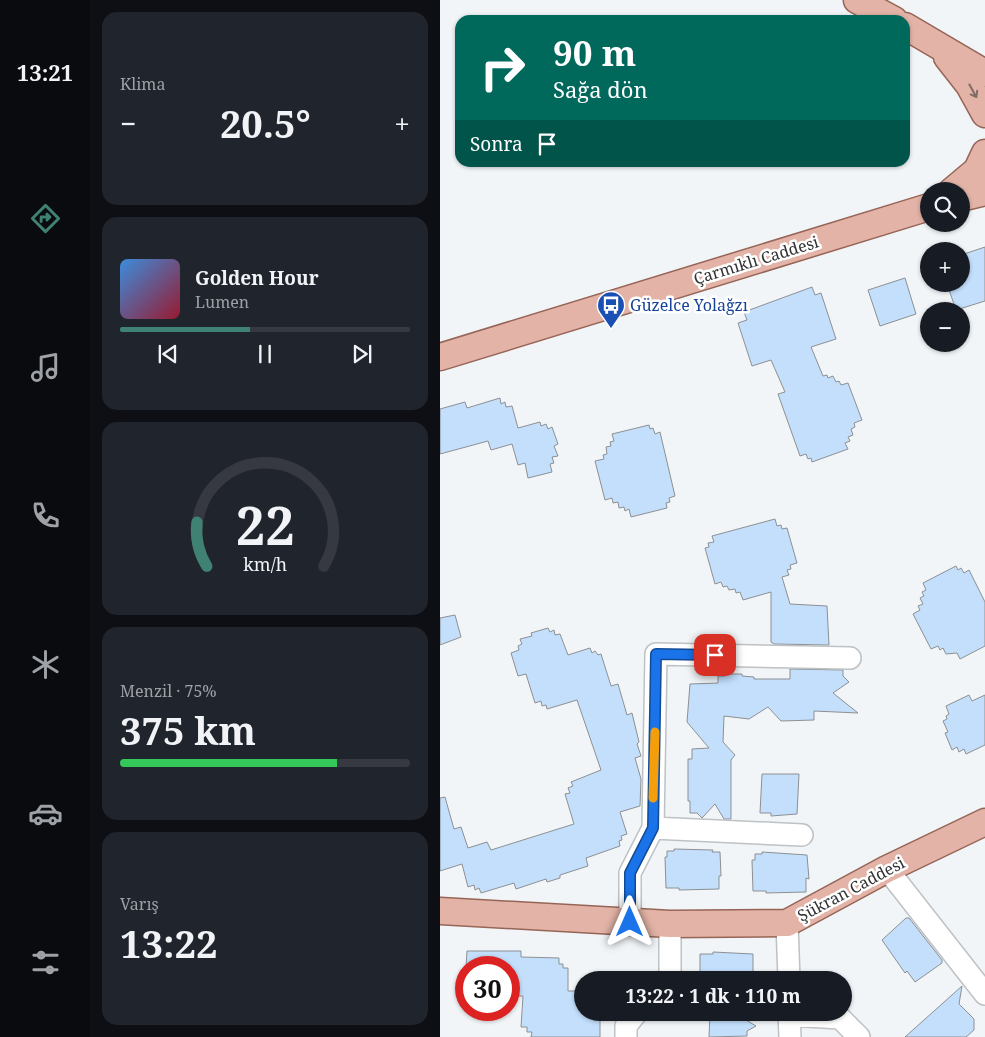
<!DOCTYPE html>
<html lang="tr">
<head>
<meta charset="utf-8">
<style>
  :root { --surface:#171b24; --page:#20242c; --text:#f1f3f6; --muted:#9ea1a6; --line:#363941; --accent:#3f8173 }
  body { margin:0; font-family:"Noto Serif",serif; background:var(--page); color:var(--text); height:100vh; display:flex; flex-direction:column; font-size:19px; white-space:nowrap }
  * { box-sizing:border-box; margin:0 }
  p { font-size:16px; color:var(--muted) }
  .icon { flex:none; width:28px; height:28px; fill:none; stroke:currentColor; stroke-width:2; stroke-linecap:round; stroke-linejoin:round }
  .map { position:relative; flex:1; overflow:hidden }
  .side { display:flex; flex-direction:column; gap:12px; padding:12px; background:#0d0f14; width:350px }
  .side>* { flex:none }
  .hud { position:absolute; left:15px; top:15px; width:455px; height:152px; border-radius:15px; box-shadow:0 1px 4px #0004; background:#00695c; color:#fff; overflow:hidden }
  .tools { position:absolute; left:480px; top:182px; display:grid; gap:10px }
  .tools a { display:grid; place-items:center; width:50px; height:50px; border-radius:50%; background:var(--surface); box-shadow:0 1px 4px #0004; font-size:25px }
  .speed { position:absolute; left:15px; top:956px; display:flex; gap:10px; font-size:25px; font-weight:700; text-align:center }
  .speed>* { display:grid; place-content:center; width:65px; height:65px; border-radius:50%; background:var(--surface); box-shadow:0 1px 4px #0004; line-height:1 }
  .speed .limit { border:8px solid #d22; background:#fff; color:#111 }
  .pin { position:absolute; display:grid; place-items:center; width:42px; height:42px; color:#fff; margin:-21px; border-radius:10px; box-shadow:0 2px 8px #0006 }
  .me { position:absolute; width:55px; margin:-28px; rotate:0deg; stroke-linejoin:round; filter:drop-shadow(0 0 4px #0008) }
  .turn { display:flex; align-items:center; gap:18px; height:105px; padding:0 15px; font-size:22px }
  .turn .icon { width:65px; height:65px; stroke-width:2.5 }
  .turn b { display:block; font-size:35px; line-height:42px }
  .then { display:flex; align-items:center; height:48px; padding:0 15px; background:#0003; gap:10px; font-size:19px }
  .big { font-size:38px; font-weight:700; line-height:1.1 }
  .side .tile { flex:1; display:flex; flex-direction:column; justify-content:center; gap:8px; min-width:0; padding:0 18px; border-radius:15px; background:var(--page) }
  .side .dial { align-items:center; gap:0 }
  .dial svg { height:130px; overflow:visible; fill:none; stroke:var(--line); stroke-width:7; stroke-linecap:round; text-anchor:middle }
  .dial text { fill:var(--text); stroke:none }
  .song { display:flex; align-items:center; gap:15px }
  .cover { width:60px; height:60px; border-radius:8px; background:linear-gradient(135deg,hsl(210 70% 55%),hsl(350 70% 35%)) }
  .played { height:5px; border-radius:2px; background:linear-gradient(90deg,var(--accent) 45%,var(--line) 45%) }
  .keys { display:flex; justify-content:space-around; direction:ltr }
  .heat { display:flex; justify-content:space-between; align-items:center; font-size:28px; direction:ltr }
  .charge { height:8px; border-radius:4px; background:linear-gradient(90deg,#34c759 75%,var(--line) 0) }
  .trip { position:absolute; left:134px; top:971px; width:278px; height:50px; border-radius:25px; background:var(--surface); box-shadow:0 1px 4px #0004; font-weight:700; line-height:50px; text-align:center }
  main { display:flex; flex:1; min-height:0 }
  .tab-bar { display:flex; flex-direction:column; width:90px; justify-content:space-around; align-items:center; background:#090b0e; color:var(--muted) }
  .tab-bar .icon { width:35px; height:35px }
  .tab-bar .active { color:var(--accent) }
  .tab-bar b { font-size:22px; color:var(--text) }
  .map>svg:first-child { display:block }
  .building { fill:#c3dffc; stroke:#8d9093 }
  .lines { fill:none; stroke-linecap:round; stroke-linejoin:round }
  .minor-casing { stroke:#bec2c5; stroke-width:24 }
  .major-casing { stroke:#976557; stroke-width:29 }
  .minor { stroke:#fff; stroke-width:21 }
  .major { stroke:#e2b3a6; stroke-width:26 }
  .oneway { stroke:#806c66 }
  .route-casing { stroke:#114b97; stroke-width:12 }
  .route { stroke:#1a73e8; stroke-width:9 }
  .slow { stroke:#f59e0b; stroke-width:9 }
  .labels { text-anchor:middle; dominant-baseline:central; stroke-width:5; stroke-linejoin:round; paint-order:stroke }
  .street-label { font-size:16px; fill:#303132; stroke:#fff }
  .transit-label { font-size:16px; fill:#164399; stroke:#fff; text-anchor:start }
</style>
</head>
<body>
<main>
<nav class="tab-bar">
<b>13:21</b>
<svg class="icon active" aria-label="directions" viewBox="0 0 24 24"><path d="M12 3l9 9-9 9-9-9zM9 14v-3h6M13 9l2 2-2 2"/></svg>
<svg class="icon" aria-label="music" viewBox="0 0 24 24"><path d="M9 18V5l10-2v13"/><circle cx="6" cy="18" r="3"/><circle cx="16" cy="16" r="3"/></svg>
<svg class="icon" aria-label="phone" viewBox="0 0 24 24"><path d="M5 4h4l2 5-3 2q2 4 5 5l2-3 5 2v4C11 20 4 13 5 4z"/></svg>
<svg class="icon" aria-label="climate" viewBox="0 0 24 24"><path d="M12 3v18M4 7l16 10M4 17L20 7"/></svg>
<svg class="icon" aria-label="car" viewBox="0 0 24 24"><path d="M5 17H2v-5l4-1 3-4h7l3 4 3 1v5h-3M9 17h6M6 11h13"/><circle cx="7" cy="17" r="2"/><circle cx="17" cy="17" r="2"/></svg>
<svg class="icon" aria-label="filters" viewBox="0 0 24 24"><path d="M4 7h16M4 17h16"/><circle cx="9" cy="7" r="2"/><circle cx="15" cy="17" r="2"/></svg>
</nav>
<section class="side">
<div class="tile"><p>Klima</p>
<div class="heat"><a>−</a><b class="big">20.5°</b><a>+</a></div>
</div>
<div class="tile">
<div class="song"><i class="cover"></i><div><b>Golden Hour</b><p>Lumen</p></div></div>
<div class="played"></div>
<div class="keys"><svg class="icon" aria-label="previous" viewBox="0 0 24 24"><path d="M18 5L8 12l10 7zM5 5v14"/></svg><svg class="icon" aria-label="pause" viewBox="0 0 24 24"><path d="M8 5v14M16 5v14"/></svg><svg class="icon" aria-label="next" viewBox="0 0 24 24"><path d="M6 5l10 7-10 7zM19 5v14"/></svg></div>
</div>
<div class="tile dial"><svg viewBox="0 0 100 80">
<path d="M14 69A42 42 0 1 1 86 69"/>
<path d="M14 69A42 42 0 0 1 8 42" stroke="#3f8173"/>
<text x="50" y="56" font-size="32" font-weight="700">22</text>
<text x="50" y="72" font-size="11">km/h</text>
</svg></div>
<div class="tile"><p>Menzil · 75%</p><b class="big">375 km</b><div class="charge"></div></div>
<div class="tile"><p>Varış</p><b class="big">13:22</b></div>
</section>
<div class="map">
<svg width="545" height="1037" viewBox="0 0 545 1037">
  <rect width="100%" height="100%" fill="#f1f5f8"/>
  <path class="building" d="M545,247V301L516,310L507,284H521V255Z
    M465,278L476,314L440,326L428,290Z
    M372,287L375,295L381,293L396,339L371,347L383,376L387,375L388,378L393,376L396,382L399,381L401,385L408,383L422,420L414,423L415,427L411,429L413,435L408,437L410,441L405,443L408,449L372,462L371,458L368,459L366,454L360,456L338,394L345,392L331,360L312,366L298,323L307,320L304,312Z
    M60,398L61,404L65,402L66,407L72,406L78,428L100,422L101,426L106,424L108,429L112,427L118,444L114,446L118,456L112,457L114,463L110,464L112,472L88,478L85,463L78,465L72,444L51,450L48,441L0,454V409L25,402L27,408Z
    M209,425L210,429L213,428L215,434L220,432L235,496L229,498L230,502L226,503L227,508L191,517L189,509L185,511L184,507L179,508L178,502L173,503L172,498L165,500L155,461L164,459L163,455L167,454L166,447L171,446L170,442L174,441L172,434Z
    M335,519L337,526L341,525L342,529L347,528L357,563L350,565L351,569L347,570L349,575L342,577L350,604L387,606L389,645L334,644L331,642V592L303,600L300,592L296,593L295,589L289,590L287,586L283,587L281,582L275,584L265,548L269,547L268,543L274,542L272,536Z
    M516,566L518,570L521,568L524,573L529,570L545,602V646L520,659L517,653L506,654L503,648L500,650L498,646L491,649L473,614L480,610L478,606L483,604L480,598L484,596L482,592L486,590L483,583Z
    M15,615L21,637L0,645V618Z
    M108,628L110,632L114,630L115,635L120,634L128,655L150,648L152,653L155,651L158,655L161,654L171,686L178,684L187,715L192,713L199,742L197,744L201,756L195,758L201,779L200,806L180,812L187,834L181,836L182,840L179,841L180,846L146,858L148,866L120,875V878L107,882L106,879L76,889L74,883L41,893L39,888L35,890L34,885L28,887L22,864L0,871V798L5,797L14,829L21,827L28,848L47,842L51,850L134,824L125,794L130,793L128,788L133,786L131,782L161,770L137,700L107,709L106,705L102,706L101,701L95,703L86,674L78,676L71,653L79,650L78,646L82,644L80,639L92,636L91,633Z
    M350,669L403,670V676L409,682L393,693L418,713L374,711V720L341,721L328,707L309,719L284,716L283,742L295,755L291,760V819H284L275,804L262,818L257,813H250V801H248V759H252V749L269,748L247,722L250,684L278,683V676H285V674H302V676L314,677V679H350Z
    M529,695L532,701L545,695V745L526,754L524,749L519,752L517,747L512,750L505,733L508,732L503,721L507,719L506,716L509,714L506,706Z
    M322,774H359L357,814L331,816V813H320Z
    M234,849L273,850L272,852H280L281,876H279V889L239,890V888H226L225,857H227V851H234Z
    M322,852L367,855L369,879L366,878V892L326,893V891H313L312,860H315V854H322Z
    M466,918H469L502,960V963L475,982L467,971L465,973L442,940Z
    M27,951H81V957L119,958V964H123V968H128V991H142V1012H160V1037H91L92,1032H87V1027H81L83,996H69V968H26Z
    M273,952L313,954V980H260V954H273Z
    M522,986L519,1004L534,1019V1030L526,1037H465Z
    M278,1012L306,1015V1020L316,1026L307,1031V1036L269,1037L270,1014H278Z"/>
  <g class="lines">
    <g class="minor-casing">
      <path id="minor" d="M213,828L362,835
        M447,869L545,994
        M190,922V873L213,828L216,654L410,658
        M347,923L349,980
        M230,980V924
        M349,1012L350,1037
        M349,1015L400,1018L419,1037
        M186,1037V1026L197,1012"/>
    </g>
    <g class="major-casing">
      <path id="major" d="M417,0L454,20
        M465,26L545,73
        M507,57L529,85L545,114
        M512,191L537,170L545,153
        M521,198L545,192
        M0,357L489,207
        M0,911L230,924L347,923L447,869L545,822"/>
    </g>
    <use href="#minor" class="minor"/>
    <use href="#major" class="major"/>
  </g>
  <defs><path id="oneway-shaft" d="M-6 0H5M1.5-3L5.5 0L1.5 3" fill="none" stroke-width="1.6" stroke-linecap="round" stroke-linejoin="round" transform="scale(1.25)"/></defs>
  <use class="oneway" href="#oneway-shaft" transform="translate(533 91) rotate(61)"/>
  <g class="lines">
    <g class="route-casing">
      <path id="route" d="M190,922V873L213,828L216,654L275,655"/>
    </g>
    <use href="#route" class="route"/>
    <path class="slow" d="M213,798L215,732"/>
  </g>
  <defs>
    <g id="bus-pin" transform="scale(1.4375)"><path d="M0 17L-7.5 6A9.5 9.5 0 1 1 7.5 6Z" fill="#1a4fb4" stroke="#fff"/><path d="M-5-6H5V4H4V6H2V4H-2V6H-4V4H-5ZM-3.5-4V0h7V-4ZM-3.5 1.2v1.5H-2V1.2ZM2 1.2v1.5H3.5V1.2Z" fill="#fff"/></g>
  </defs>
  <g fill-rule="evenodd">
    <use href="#bus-pin" x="171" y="305"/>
  </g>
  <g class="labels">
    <g class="street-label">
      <text transform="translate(316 260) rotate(-17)">Çarmıklı Caddesi</text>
      <text transform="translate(411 889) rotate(-28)">Şükran Caddesi</text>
    </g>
    <g class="transit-label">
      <text x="190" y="305">Güzelce Yolağzı</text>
    </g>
  </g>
</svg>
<div class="tools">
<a><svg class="icon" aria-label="search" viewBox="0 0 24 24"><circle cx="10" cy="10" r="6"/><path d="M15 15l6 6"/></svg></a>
<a>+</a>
<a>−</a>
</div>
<div class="speed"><div class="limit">30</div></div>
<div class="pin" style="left:275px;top:655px;background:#d93025"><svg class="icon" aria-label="arrive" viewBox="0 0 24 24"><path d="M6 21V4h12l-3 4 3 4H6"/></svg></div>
<svg class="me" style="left:190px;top:922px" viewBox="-20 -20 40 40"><path d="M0-17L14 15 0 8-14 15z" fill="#1a73e8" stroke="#fff" stroke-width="4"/></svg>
<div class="trip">13:22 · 1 dk · 110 m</div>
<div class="hud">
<div class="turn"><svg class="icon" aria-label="right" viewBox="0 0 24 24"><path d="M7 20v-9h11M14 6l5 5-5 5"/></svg><div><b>90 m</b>Sağa dön</div></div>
<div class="then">Sonra<svg class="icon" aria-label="arrive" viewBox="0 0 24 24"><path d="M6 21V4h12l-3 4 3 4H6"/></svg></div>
</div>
</div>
</main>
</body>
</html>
